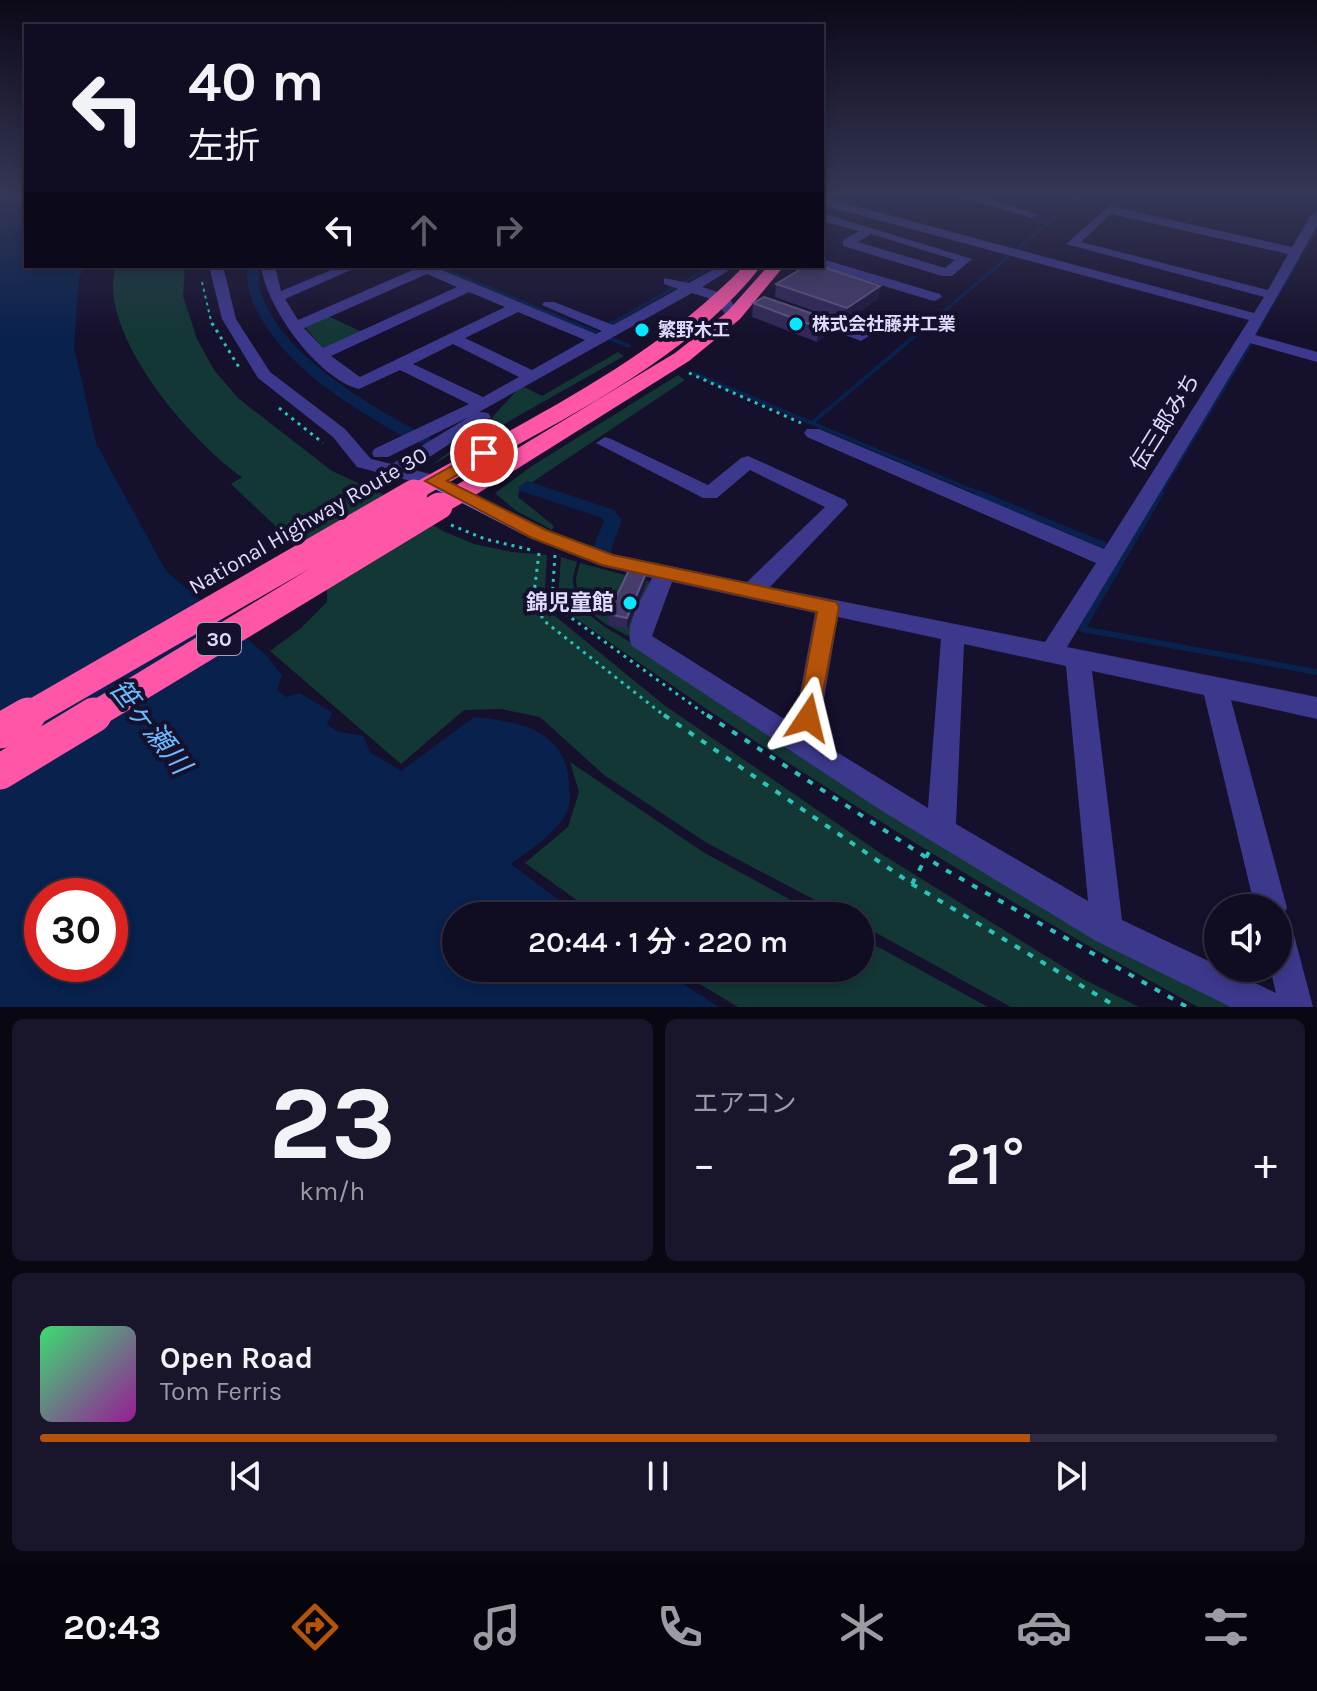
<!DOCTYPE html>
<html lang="ja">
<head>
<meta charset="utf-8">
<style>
  :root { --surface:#100c21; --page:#19152a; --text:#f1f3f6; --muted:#9c9ba5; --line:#302c3f; --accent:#b45309 }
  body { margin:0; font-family:Karla,"Noto Sans JP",sans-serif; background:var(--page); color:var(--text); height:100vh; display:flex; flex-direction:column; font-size:30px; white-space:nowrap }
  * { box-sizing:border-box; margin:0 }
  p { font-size:26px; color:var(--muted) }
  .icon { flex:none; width:44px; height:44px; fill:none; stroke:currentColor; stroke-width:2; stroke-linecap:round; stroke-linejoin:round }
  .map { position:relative; height:1007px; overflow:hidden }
  .drawer { display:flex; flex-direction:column; gap:12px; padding:12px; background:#090712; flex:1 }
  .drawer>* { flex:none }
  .banner { position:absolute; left:24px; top:24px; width:800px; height:244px; border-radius:0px; box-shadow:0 4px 12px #0003,0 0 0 2px var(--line); background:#100c21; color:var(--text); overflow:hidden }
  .controls { position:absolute; left:1204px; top:894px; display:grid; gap:16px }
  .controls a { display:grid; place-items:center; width:88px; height:88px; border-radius:50%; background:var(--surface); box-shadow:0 4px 12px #0003,0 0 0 2px var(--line); font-size:40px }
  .speed { position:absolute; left:24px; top:878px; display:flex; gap:16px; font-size:40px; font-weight:700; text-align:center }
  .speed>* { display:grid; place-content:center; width:104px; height:104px; border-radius:50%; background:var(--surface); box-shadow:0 4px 12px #0003,0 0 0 2px var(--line); line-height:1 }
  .speed .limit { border:12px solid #d22; background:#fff; color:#111 }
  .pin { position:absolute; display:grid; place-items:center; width:68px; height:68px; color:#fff; margin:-34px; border:4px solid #fff; border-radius:50%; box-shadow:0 2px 8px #0007 }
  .me { position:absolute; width:88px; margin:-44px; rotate:10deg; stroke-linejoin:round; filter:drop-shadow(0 0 6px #0008) }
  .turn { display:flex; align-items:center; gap:28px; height:168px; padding:0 32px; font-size:36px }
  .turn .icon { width:104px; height:104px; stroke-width:2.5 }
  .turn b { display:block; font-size:56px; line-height:68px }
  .lanes { display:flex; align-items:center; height:76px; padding:0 32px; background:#0003; justify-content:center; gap:40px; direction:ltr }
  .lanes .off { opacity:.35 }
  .big { font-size:60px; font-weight:600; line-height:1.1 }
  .drawer .widget { flex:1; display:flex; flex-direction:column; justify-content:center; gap:12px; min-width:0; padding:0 28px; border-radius:12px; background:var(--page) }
  .drawer .dial { align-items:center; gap:0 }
  .dial b { font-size:104px; line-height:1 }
  .song { display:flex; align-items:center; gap:24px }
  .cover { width:96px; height:96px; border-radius:12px; background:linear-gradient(135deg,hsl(140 70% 55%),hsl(300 70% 35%)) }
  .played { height:8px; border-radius:4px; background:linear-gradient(90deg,var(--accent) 80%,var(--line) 80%) }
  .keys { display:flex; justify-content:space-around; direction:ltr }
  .heat { display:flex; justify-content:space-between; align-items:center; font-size:44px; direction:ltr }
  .drawer .tiles { flex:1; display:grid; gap:12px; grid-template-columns:1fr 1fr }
  .widget:last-child { grid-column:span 2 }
  .trip { position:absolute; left:442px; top:902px; width:432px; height:80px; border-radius:40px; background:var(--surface); box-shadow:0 4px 12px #0003,0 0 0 2px var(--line); font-weight:600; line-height:80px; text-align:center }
  .tabs { display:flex; height:128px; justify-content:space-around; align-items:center; background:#06050d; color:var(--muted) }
  .tabs .icon { width:56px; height:56px }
  .tabs .current { color:var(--accent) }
  .tabs b { font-size:36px; color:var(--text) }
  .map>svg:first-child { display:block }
  .green { fill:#133735 }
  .water { fill:#08214d; fill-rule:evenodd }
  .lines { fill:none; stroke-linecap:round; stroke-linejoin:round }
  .stream-far2 { stroke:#08214d; stroke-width:3 }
  .stream-far1 { stroke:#08214d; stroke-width:4 }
  .stream { stroke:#08214d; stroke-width:6 }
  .canal { fill:#08214d; fill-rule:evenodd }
  .path-far2 { stroke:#2bc4ba; stroke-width:2; stroke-dasharray:3 4; stroke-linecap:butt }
  .path-far1 { stroke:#2bc4ba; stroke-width:3; stroke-dasharray:3 5; stroke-linecap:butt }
  .path { stroke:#2bc4ba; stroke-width:4; stroke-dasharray:6 9; stroke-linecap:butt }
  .street { fill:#3c398d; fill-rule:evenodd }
  .secondary { fill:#7572ff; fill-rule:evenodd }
  .highway { fill:#ff56a7; fill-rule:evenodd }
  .highway-bridge-far2 { stroke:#ff56a7; stroke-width:21 }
  .highway-bridge-far1 { stroke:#ff56a7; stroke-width:27 }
  .highway-bridge { stroke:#ff56a7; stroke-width:35 }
  .wall { fill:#32285a }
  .shaded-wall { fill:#1f1740 }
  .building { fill:#453c6c; stroke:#5d5583; stroke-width:2 }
  .route { fill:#b45309; stroke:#753606; stroke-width:2 }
  .poi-dot { fill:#07e7ff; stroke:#15102c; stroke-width:3 }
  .labels { text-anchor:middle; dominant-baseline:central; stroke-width:8; stroke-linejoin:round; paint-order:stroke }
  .far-poi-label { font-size:18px; font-weight:bold; fill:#dfdbff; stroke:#15102c; text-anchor:start }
  .shield { fill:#15102c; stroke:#a29ec0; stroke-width:2 }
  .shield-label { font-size:20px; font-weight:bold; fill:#dfdbff }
  .street-label { font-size:22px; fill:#dfdbff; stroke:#15102c }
  .poi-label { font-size:22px; font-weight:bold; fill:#dfdbff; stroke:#15102c; text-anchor:end }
  .near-water-label { font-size:28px; font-style:italic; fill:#69baff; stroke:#15102c }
</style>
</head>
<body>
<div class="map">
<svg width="1317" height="1007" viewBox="0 0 1317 1007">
  <rect width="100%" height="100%" fill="#15102c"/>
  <path class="green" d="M116,266H185L183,296L197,339L214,370L239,399L332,471L380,493L443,531L474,544L512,552L547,555L544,607L664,705L883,855L1083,979L1139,1007H1011L860,924V916H845L707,843L604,775L540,717L501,709L464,710L401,764L270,651L301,628L327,602V581L286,536L231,484L242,477C192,443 95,332 116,266Z
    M326,315L364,333L323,348L304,326Z
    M618,352L624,356L432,465L488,422L519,388L522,386L542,396Z
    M678,375L685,380L519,491L518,497L554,526L552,530L515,510L495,493L532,466Z
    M561,557L577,562L573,577L575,604L605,627L1241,1007H1198L1187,1001C972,883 764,753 564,610L558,598Z
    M580,563L651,582L635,630L628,636L607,625L578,603L576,578Z
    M570,762L703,852L820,916H599L525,863L568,827L579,792Z
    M860,937L988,1007H738L673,968H860Z"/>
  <path class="water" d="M0,194H26V266H86L79,278L74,347L96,443L166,571L266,655L282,675L277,690L286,697L299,693L332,712L327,724L336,731L363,736L371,753L401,771L474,717C518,721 567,730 569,784C569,791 571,802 568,809C558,833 531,849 511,864L580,916H456V968H658L719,1007H0ZM42,896H110V964H42Z"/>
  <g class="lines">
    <path class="stream-far2" d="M833,197L837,194
      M436,266L578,325
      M609,325L712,266
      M928,325L1082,194
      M1260,325L1317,228"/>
    <path class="stream-far1" d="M573,323L629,346
      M605,327L612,323
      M1256,332L1261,323
      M695,374L983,495
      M812,423L930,323
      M1159,495L1251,343"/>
    <path class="stream" d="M978,493L1106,546
      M1161,493L1082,629L1317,672"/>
    <path class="canal" d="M246,266H258C259,274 258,283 260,290C280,356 372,407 429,437L431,440L429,443C416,447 401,435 390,429C341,400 285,365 258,313C249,297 247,284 246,266Z
      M527,481L614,510L622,520L609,555H595L592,550L604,521L602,518L521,491L518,487Z"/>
    <path class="path-far2" d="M202,282L212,325"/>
    <path class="path-far1" d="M212,323L240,369
      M689,373L801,423
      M279,408L323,443
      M366,480L381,488
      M451,525L485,539L531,550
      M539,553L534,593L543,620L666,717
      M555,555L552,599L559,609L709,717"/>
    <path class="path" d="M664,715L912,884L1117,1007
      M707,715L944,869L1187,1007
      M912,884L931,848"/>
    <path class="street" d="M949,194H970L1038,214L1032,218Z
      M822,197L1254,313L1264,297L1066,244L1109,206L1292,247L1311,215L1317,211V226L1255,335L1317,352V362L1250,343L1067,647L1317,697V719L1231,700L1287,908L1280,920L1289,924L1294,935L1313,1007H1231L1096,941L879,809L632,646C622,628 644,595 652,578L601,566L532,539L529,534L532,529L539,527L613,554L747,582L825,507L750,470L717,498H703L596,443L605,437L611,439L708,485L741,458L748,456L845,500L848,505L770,587L1045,642L1096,563L807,437L804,433L807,429H819L1104,549L1249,320L822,205ZM1111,214L1288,254L1268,290L1081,242ZM672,582L815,613L794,725L652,636ZM838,617L941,639L928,808L817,740ZM964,644L1066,666L1088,901L956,824ZM1092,671L1204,695L1255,908H1278V968H1270L1276,993L1122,920Z
      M822,213L972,259L952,276H942L843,246V240L859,231L822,221ZM871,234L955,260L945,268L858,242Z
      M822,259L940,294L942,297L935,301L930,300L818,266H822Z
      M209,266H223L236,319L270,372L345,429L371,459L392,464L469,417L388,457H374L372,453L374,449L469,404L400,370L359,389C317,378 266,307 261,266H275L281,291L341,266H360L285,299L298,320L415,269L412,266H432L596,334L602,331L542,305L544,302H554L613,325L678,289L664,284V278L689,283L719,266H736L702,287L728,295L739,315L737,318H727L717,301L692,293L479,412L488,413L491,417L411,469L441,477L444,481L434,487L357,467L333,437L258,378L222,319ZM427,274L457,287L323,348L304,328ZM469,292L505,307L360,377L331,356ZM518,312L585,340L532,370L465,338ZM453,344L519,377L483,397L413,364Z
      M806,311L860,330L875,322L883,327L861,341L801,318L799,315Z"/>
    <path class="secondary" d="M434,475L546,529L549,534L546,539H532L427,485L424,481Z"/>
    <path class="highway" d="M744,266H761C684,367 532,434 423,497H407L403,492L407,487C524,421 649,364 744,266Z
      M768,266H784L740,319L689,361L464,502L448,511H430L427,506L430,501L675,353L727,312Z"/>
    <path class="highway-bridge-far2" d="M411,495L415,492"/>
    <path class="highway-bridge-far1" d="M25,717L414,493
      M91,717L439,506"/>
    <path class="highway-bridge" d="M0,731L28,715
      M0,772L94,715"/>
  </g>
  <path class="wall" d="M776,284L880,286L878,299L845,322L775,297Z
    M764,297L830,333L817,342L752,317L753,303Z
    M646,573V584L627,629L609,625L608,614Z"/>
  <path class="shaded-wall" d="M880,286L878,299L845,322L847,308Z
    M831,320L830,333L817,342L819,328Z
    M646,573V584L627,629V618Z"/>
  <path class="building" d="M806,266H820L880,286L847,308L776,284Z
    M764,297L831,320L819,328L753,303Z
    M629,570L646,573L627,618L608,614Z"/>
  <linearGradient id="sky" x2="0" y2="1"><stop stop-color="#0c0918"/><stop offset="0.58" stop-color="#353756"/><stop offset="1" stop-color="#353756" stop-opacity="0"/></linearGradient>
  <rect width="1317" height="335" fill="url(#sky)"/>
  <path class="route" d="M484,448L490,449L492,453L490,456L447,481L546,530L613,555L836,602L839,607L817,725L808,727L800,725L797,718L817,612L602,565L532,538L425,481Z"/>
  <g class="poi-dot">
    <circle cx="796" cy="324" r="8"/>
    <circle cx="642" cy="330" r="8"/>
    <circle cx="630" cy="603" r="8"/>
  </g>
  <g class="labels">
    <g class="far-poi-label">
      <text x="812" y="324">株式会社藤井工業</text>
      <text x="658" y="330">繁野木工</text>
    </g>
    <rect class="shield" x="197" y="623" width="44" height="32" rx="6"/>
    <g class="shield-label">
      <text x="219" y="639">30</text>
    </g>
    <g class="street-label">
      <text transform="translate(1165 422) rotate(-58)">伝三郎みち</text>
      <text transform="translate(308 521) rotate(-30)">National Highway Route 30</text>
    </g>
    <g class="poi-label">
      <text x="614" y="603">錦児童館</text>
    </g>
    <g class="near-water-label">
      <text transform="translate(150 726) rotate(52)">笹ヶ瀬川</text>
    </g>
  </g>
</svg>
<div class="controls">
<a><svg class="icon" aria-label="sound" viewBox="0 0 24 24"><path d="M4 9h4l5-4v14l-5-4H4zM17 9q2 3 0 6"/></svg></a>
</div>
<div class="speed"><div class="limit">30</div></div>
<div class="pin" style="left:484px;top:453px;background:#d93025"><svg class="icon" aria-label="arrive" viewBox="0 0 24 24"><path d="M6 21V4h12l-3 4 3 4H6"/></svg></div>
<svg class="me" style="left:808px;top:718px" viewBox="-20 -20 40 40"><path d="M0-17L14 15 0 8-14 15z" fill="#b45309" stroke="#fff" stroke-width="4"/></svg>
<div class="trip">20:44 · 1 分 · 220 m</div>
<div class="banner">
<div class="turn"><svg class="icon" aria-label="left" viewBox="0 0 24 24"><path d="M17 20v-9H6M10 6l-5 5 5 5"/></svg><div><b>40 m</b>左折</div></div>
<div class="lanes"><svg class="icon" aria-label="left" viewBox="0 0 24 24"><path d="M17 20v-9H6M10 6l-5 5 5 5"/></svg><svg class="icon off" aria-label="ahead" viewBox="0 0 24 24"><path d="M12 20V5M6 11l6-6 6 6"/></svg><svg class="icon off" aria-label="right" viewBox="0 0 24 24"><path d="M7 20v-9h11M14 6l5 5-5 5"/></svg></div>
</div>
</div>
<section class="drawer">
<div class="tiles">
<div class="widget dial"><b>23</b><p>km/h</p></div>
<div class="widget"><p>エアコン</p>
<div class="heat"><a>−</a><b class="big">21°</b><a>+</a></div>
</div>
<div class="widget">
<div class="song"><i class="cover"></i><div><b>Open Road</b><p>Tom Ferris</p></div></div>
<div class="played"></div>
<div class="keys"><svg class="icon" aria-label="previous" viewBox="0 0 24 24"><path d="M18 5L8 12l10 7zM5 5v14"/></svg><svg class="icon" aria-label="pause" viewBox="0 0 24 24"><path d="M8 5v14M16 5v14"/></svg><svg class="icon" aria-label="next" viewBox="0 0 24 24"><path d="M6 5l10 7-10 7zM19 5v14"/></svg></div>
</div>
</div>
</section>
<nav class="tabs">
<b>20:43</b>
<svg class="icon current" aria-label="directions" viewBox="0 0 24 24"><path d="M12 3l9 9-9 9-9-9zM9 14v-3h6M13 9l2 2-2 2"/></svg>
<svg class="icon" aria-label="music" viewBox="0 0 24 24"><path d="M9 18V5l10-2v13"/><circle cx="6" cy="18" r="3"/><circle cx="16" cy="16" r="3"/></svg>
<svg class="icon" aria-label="phone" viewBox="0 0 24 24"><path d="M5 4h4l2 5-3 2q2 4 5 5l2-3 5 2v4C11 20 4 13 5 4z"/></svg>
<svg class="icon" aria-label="climate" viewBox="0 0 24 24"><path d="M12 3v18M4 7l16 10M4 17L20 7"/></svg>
<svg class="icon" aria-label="car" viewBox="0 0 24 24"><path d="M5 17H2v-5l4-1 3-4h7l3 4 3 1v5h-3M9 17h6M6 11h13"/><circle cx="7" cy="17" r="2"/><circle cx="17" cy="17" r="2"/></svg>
<svg class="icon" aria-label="filters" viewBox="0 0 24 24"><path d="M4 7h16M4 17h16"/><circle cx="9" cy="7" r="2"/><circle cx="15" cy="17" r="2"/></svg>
</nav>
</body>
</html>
